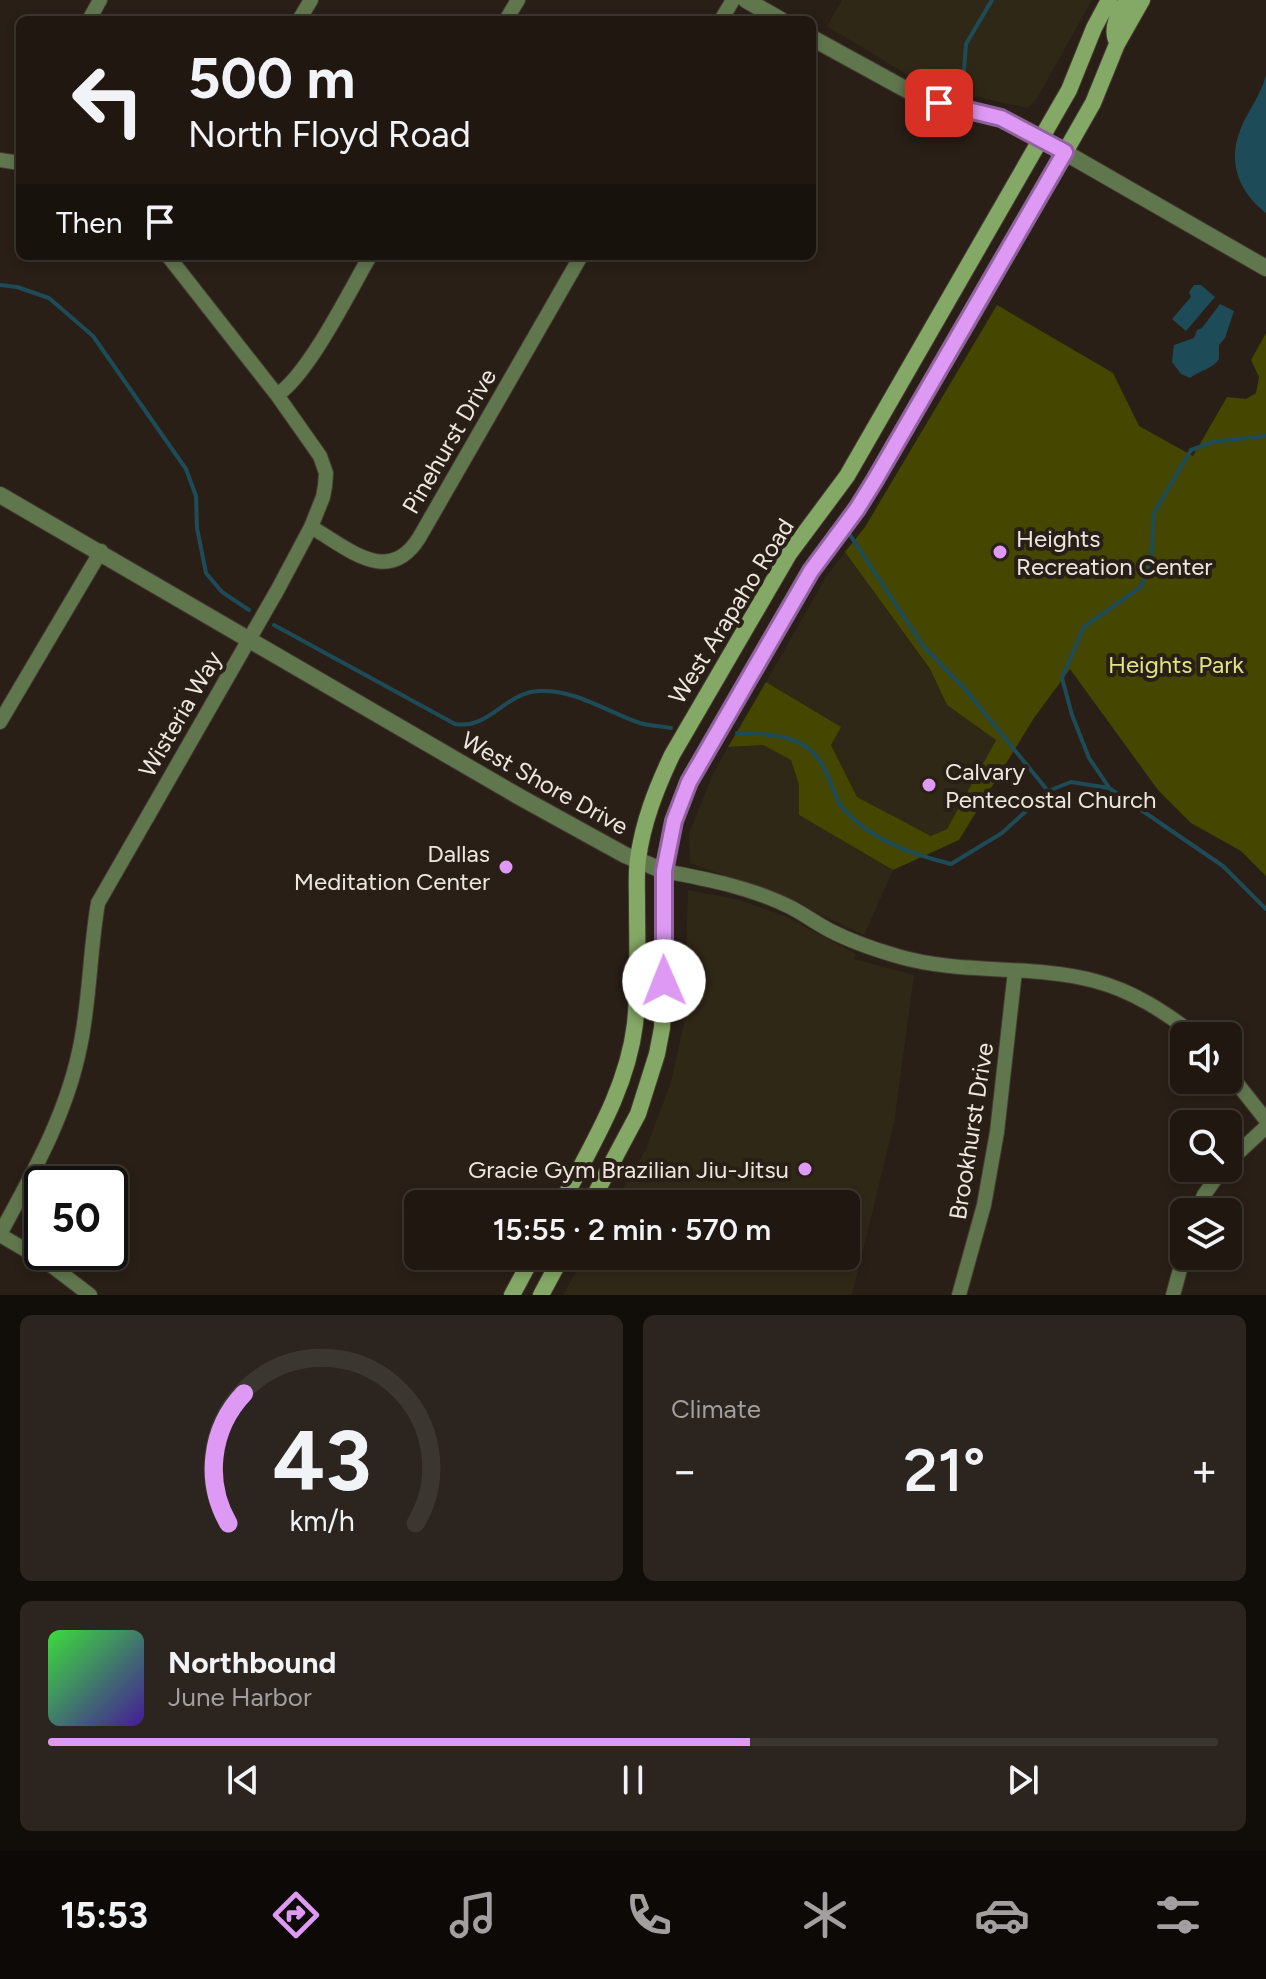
<!DOCTYPE html>
<html lang="en">
<head>
<meta charset="utf-8">
<style>
  :root { --surface:#1f1710; --page:#2c241e; --text:#f1f3f6; --muted:#a19f9f; --line:#3c3630; --accent:#dd99f3 }
  body { margin:0; font-family:Figtree,sans-serif; background:var(--page); color:var(--text); height:100vh; display:flex; flex-direction:column; font-size:30px; white-space:nowrap }
  * { box-sizing:border-box; margin:0 }
  p { font-size:26px; color:var(--muted) }
  .icon { flex:none; width:44px; height:44px; fill:none; stroke:currentColor; stroke-width:2; stroke-linecap:round; stroke-linejoin:round }
  .map { position:relative; height:1295px; overflow:hidden }
  .drawer { display:flex; flex-direction:column; gap:20px; padding:20px; background:#110d09; flex:1 }
  .drawer>* { flex:none }
  .top-card { position:absolute; left:16px; top:16px; width:800px; height:244px; border-radius:12px; box-shadow:0 4px 12px #0003,0 0 0 2px var(--line); background:#1f1710; color:var(--text); overflow:hidden }
  .tools { position:absolute; left:1170px; top:1022px; display:grid; gap:16px }
  .tools a { display:grid; place-items:center; width:72px; height:72px; border-radius:12px; background:var(--surface); box-shadow:0 4px 12px #0003,0 0 0 2px var(--line); font-size:40px }
  .speed { position:absolute; left:24px; top:1166px; display:flex; gap:16px; font-size:40px; font-weight:700; text-align:center }
  .speed>* { display:grid; place-content:center; width:104px; height:104px; border-radius:50%; background:var(--surface); box-shadow:0 4px 12px #0003,0 0 0 2px var(--line); line-height:1 }
  .speed .limit { border:4px solid #111; border-radius:12px; background:#fff; color:#111 }
  .pin { position:absolute; display:grid; place-items:center; width:68px; height:68px; color:#fff; margin:-34px; border-radius:16px; box-shadow:0 4px 12px #0006 }
  .me { position:absolute; width:88px; margin:-44px; rotate:359deg; stroke-linejoin:round; filter:drop-shadow(0 0 6px #0008) }
  .turn { display:flex; align-items:center; gap:28px; height:168px; padding:0 40px; font-size:36px }
  .turn .icon { width:104px; height:104px; stroke-width:2.5 }
  .turn b { display:block; font-size:56px; line-height:68px }
  .then { display:flex; align-items:center; height:76px; padding:0 40px; background:#0003; gap:16px; font-size:30px }
  .big { font-size:60px; font-weight:600; line-height:1.1 }
  .drawer .card { flex:1; display:flex; flex-direction:column; justify-content:center; gap:12px; min-width:0; padding:0 28px; border-radius:12px; background:var(--page) }
  .drawer .dial { align-items:center; gap:0 }
  .dial svg { height:208px; overflow:visible; fill:none; stroke:var(--line); stroke-width:7; stroke-linecap:round; text-anchor:middle }
  .dial text { fill:var(--text); stroke:none }
  .song { display:flex; align-items:center; gap:24px }
  .cover { width:96px; height:96px; border-radius:12px; background:linear-gradient(135deg,hsl(120 70% 55%),hsl(260 70% 35%)) }
  .played { height:8px; border-radius:4px; background:linear-gradient(90deg,var(--accent) 60%,var(--line) 60%) }
  .keys { display:flex; justify-content:space-around; direction:ltr }
  .heat { display:flex; justify-content:space-between; align-items:center; font-size:44px; direction:ltr }
  .drawer .tiles { flex:1; display:grid; gap:20px; grid-template-columns:1fr 1fr }
  .card:last-child { grid-column:span 2 }
  .trip { position:absolute; left:404px; top:1190px; width:456px; height:80px; border-radius:12px; background:var(--surface); box-shadow:0 4px 12px #0003,0 0 0 2px var(--line); font-weight:600; line-height:80px; text-align:center }
  .tabs { display:flex; height:128px; justify-content:space-around; align-items:center; background:#0c0906; color:var(--muted) }
  .tabs .icon { width:56px; height:56px }
  .tabs .current { color:var(--accent) }
  .tabs b { font-size:36px; color:var(--text) }
  .map>svg:first-child { display:block }
  .commercial { fill:#302817 }
  .green { fill:#454600 }
  .water { fill:#1d4b57 }
  .lines { fill:none; stroke-linecap:round; stroke-linejoin:round }
  .stream { stroke:#1d4b57; stroke-width:4 }
  .minor-casing { stroke:#453b32; stroke-width:16 }
  .tertiary-casing { stroke:#453b32; stroke-width:18 }
  .secondary-casing { stroke:#453b32; stroke-width:18 }
  .minor { stroke:#60774e; stroke-width:14 }
  .tertiary { stroke:#60774e; stroke-width:16 }
  .secondary { stroke:#84a865; stroke-width:16 }
  .route-casing { stroke:#90639e; stroke-width:20 }
  .route { stroke:#dd99f3; stroke-width:14 }
  .poi-dot { fill:#dd99f3; stroke:#291f16; stroke-width:3 }
  .labels { text-anchor:middle; dominant-baseline:central; stroke-width:8; stroke-linejoin:round; paint-order:stroke }
  .street-label { font-size:24px; fill:#eee7e0; stroke:#291f16 }
  .poi-label { font-size:24px; fill:#eee7e0; stroke:#291f16; text-anchor:start }
  .park-label { font-size:24px; fill:#e1e484; stroke:#291f16 }
</style>
</head>
<body>
<div class="map">
<svg width="1266" height="1295" viewBox="0 0 1266 1295">
  <rect width="100%" height="100%" fill="#291f16"/>
  <path class="commercial" d="M842,0H1092L1036,100L1027,108L973,96L911,77L827,26Z
    M845,552L930,670L947,705L996,740L947,829L931,836L857,797L831,744L840,727L766,682L826,577Z
    M763,745L791,760L799,785V815L893,870L864,935L780,896L690,863L689,833L713,774L728,747Z
    M688,890L740,900L787,917L856,954L854,959L914,975L894,1123L852,1295H563L585,1256H846V1204H614L646,1149L671,1082L684,1023Z"/>
  <path class="green" d="M997,305L1113,373L1139,426L1193,456L1227,397L1246,399L1256,393L1259,377L1251,360L1266,333V876L1241,851L1191,823L1158,790L1070,669L1034,718L959,840L893,870L799,815V785L791,760L763,745L728,747L766,682L841,727L831,745L857,797L931,836L947,829L996,740L947,705L930,669L845,552L865,527Z"/>
  <path class="water" d="M1266,75V213C1238,191 1227,161 1241,128C1249,109 1261,95 1266,75Z
    M1194,285H1201L1215,297L1186,331L1172,319L1191,297L1189,292Z
    M1220,304L1234,311L1225,338L1219,345V359C1214,368 1199,371 1190,378L1181,374L1172,362L1174,345L1194,338L1197,330L1202,328Z"/>
  <g class="lines">
    <path class="stream" d="M963,83L966,44L992,0
      M0,285L17,287L49,298L93,336L186,469L196,496L197,528L206,573L222,592L249,610
      M850,535L924,647L965,689L1048,791
      M274,625L455,724C489,730 506,692 539,691C575,689 607,712 640,723C650,726 661,726 671,728
      M737,733C771,734 807,734 824,768C831,780 834,796 842,807C870,840 911,854 951,864L1002,833L1048,791L1071,782L1109,788L1223,866L1266,909
      M1108,786L1089,758L1072,715L1062,678L1084,627L1141,587L1151,561L1154,513L1191,450L1213,442L1266,436"/>
    <g class="minor-casing">
      <path id="minor" d="M89,20L100,0
        M299,20L311,0
        M506,20L518,0
        M721,20L733,0
        M0,160L20,163
        M277,395C309,374 349,292 370,256
        M311,527C348,548 388,587 419,538L581,256
        M0,722L101,551
        M664,871C707,879 753,888 792,908C805,915 816,923 829,930C850,941 873,949 897,956C961,975 1031,964 1095,981C1133,991 1165,1012 1196,1036
        M1228,1072L1266,1120
        M1228,1162L1266,1127
        M1197,1212L1204,1195L1223,1168
        M0,1234C33,1173 68,1112 81,1042C90,996 90,949 98,903L278,589L311,527L323,497L325,486L326,473L320,456L277,395L168,256
        M0,1235L48,1263L90,1295
        M959,1295L984,1205L997,1132L1015,971
        M1173,1295L1184,1255"/>
    </g>
    <g class="tertiary-casing">
      <path id="tertiary" d="M746,0L781,20
        M812,38L916,95L1001,118L1017,125L1266,268
        M0,495L518,796L625,855L664,871"/>
    </g>
    <g class="secondary-casing">
      <path id="secondary" d="M1117,42C1110,28 1119,13 1127,0
        M561,1204C591,1146 627,1090 635,1024C639,984 637,943 637,902C637,888 636,873 638,859C643,822 656,789 672,755L789,554L847,476L1069,90L1094,28L1109,0
        M590,1204L638,1114L657,1054L662,1028L664,984V871L674,821L689,782L811,571L869,490L970,319L1093,103L1117,44L1142,0
        M512,1295L533,1256
        M541,1295L562,1256"/>
    </g>
    <use href="#minor" class="minor"/>
    <use href="#tertiary" class="tertiary"/>
    <use href="#secondary" class="secondary"/>
  </g>
  <g class="lines">
    <g class="route-casing">
      <path id="route" d="M664,981V871L674,821L689,782L811,571L857,509L875,480L1065,152L1001,118L939,103"/>
    </g>
    <use href="#route" class="route"/>
  </g>
  <g class="poi-dot">
    <circle cx="1000" cy="552" r="8"/>
    <circle cx="929" cy="785" r="8"/>
    <circle cx="506" cy="867" r="8"/>
    <circle cx="805" cy="1169" r="8"/>
  </g>
  <g class="labels">
    <g class="street-label">
      <text transform="translate(449 441) rotate(-60)">Pinehurst Drive</text>
      <text transform="translate(731 611) rotate(-58)">West Arapaho Road</text>
      <text transform="translate(180 714) rotate(-60)">Wisteria Way</text>
      <text transform="translate(545 783) rotate(29)">West Shore Drive</text>
      <text transform="translate(971 1131) rotate(-81)">Brookhurst Drive</text>
    </g>
    <g class="poi-label">
      <text x="1016" y="538">Heights<tspan x="1016" dy="28">Recreation Center</tspan></text>
      <text x="945" y="771">Calvary<tspan x="945" dy="28">Pentecostal Church</tspan></text>
      <text x="490" y="853" text-anchor="end">Dallas<tspan x="490" dy="28">Meditation Center</tspan></text>
      <text x="789" y="1169" text-anchor="end">Gracie Gym Brazilian Jiu-Jitsu</text>
    </g>
    <g class="park-label">
      <text x="1176" y="664">Heights Park</text>
    </g>
  </g>
</svg>
<div class="tools">
<a><svg class="icon" aria-label="sound" viewBox="0 0 24 24"><path d="M4 9h4l5-4v14l-5-4H4zM17 9q2 3 0 6"/></svg></a>
<a><svg class="icon" aria-label="search" viewBox="0 0 24 24"><circle cx="10" cy="10" r="6"/><path d="M15 15l6 6"/></svg></a>
<a><svg class="icon" aria-label="layers" viewBox="0 0 24 24"><path d="M12 4l9 5-9 5-9-5zM3 14l9 5 9-5"/></svg></a>
</div>
<div class="speed"><div class="limit">50</div></div>
<div class="pin" style="left:939px;top:103px;background:#d93025"><svg class="icon" aria-label="arrive" viewBox="0 0 24 24"><path d="M6 21V4h12l-3 4 3 4H6"/></svg></div>
<svg class="me" style="left:664px;top:981px" viewBox="-20 -20 40 40"><circle r="19" fill="#fff"/><path d="M0-13L10 11 0 6-10 11z" fill="#dd99f3"/></svg>
<div class="trip">15:55 · 2 min · 570 m</div>
<div class="top-card">
<div class="turn"><svg class="icon" aria-label="left" viewBox="0 0 24 24"><path d="M17 20v-9H6M10 6l-5 5 5 5"/></svg><div><b>500 m</b>North Floyd Road</div></div>
<div class="then">Then<svg class="icon" aria-label="arrive" viewBox="0 0 24 24"><path d="M6 21V4h12l-3 4 3 4H6"/></svg></div>
</div>
</div>
<section class="drawer">
<div class="tiles">
<div class="card dial"><svg viewBox="0 0 100 80">
<path d="M14 69A42 42 0 1 1 86 69"/>
<path d="M14 69A42 42 0 0 1 20 19" stroke="#dd99f3"/>
<text x="50" y="56" font-size="32" font-weight="700">43</text>
<text x="50" y="72" font-size="11">km/h</text>
</svg></div>
<div class="card"><p>Climate</p>
<div class="heat"><a>−</a><b class="big">21°</b><a>+</a></div>
</div>
<div class="card">
<div class="song"><i class="cover"></i><div><b>Northbound</b><p>June Harbor</p></div></div>
<div class="played"></div>
<div class="keys"><svg class="icon" aria-label="previous" viewBox="0 0 24 24"><path d="M18 5L8 12l10 7zM5 5v14"/></svg><svg class="icon" aria-label="pause" viewBox="0 0 24 24"><path d="M8 5v14M16 5v14"/></svg><svg class="icon" aria-label="next" viewBox="0 0 24 24"><path d="M6 5l10 7-10 7zM19 5v14"/></svg></div>
</div>
</div>
</section>
<nav class="tabs">
<b>15:53</b>
<svg class="icon current" aria-label="directions" viewBox="0 0 24 24"><path d="M12 3l9 9-9 9-9-9zM9 14v-3h6M13 9l2 2-2 2"/></svg>
<svg class="icon" aria-label="music" viewBox="0 0 24 24"><path d="M9 18V5l10-2v13"/><circle cx="6" cy="18" r="3"/><circle cx="16" cy="16" r="3"/></svg>
<svg class="icon" aria-label="phone" viewBox="0 0 24 24"><path d="M5 4h4l2 5-3 2q2 4 5 5l2-3 5 2v4C11 20 4 13 5 4z"/></svg>
<svg class="icon" aria-label="climate" viewBox="0 0 24 24"><path d="M12 3v18M4 7l16 10M4 17L20 7"/></svg>
<svg class="icon" aria-label="car" viewBox="0 0 24 24"><path d="M5 17H2v-5l4-1 3-4h7l3 4 3 1v5h-3M9 17h6M6 11h13"/><circle cx="7" cy="17" r="2"/><circle cx="17" cy="17" r="2"/></svg>
<svg class="icon" aria-label="filters" viewBox="0 0 24 24"><path d="M4 7h16M4 17h16"/><circle cx="9" cy="7" r="2"/><circle cx="15" cy="17" r="2"/></svg>
</nav>
</body>
</html>
